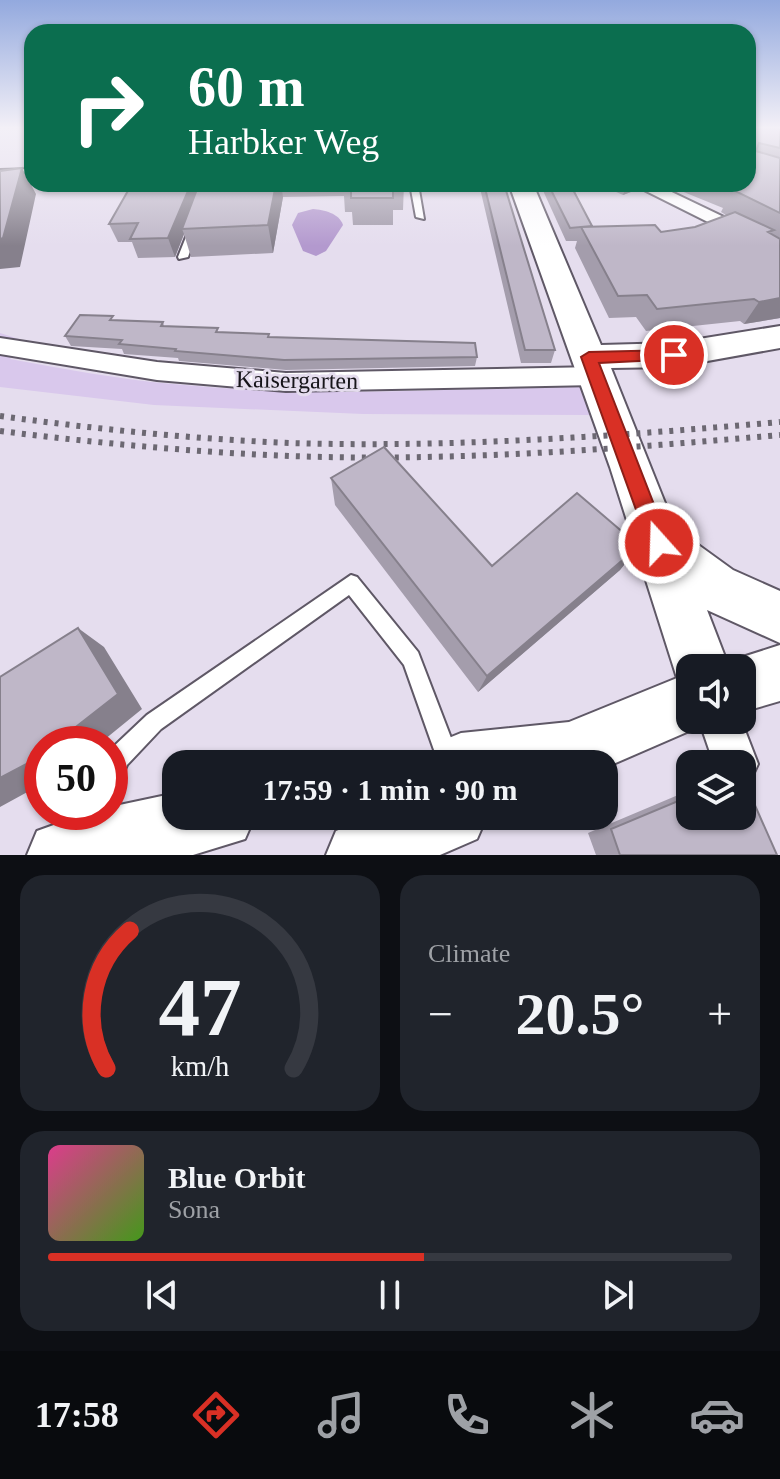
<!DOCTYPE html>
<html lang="en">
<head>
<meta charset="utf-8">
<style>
  :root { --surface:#171b24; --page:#20242c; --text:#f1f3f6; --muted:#9ea1a6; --line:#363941; --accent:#d93025 }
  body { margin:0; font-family:Georgia,serif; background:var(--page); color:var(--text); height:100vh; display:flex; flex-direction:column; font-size:30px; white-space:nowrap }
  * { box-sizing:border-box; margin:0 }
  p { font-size:26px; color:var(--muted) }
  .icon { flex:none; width:44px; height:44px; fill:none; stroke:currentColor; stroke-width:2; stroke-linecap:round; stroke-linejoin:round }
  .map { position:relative; height:855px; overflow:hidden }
  .drawer { display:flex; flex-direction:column; gap:20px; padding:20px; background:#0d0f14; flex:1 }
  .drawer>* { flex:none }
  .hud { position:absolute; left:24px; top:24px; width:732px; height:168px; border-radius:24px; box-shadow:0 2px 6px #0004; background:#0b6e4f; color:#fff; overflow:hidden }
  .controls { position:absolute; left:676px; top:654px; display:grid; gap:16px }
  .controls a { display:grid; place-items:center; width:80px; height:80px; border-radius:16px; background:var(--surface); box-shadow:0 2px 6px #0004; font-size:40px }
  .speed { position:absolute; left:24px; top:726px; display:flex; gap:16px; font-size:40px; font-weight:700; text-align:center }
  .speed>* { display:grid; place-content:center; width:104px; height:104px; border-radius:50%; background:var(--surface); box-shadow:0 2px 6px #0004; line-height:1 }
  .speed .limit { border:12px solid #d22; background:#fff; color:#111 }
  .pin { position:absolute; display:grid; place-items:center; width:68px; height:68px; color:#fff; margin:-34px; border:4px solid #fff; border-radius:50%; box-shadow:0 2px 8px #0007 }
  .me { position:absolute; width:88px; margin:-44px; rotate:340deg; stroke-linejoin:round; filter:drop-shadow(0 0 6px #0008) }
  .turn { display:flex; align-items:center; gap:28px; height:168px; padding:0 32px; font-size:36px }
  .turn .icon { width:104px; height:104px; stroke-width:2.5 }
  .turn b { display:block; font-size:56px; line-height:68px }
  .big { font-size:60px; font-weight:700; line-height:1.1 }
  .drawer .card { flex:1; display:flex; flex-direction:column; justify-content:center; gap:12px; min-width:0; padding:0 28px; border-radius:24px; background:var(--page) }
  .drawer .dial { align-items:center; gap:0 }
  .dial svg { height:208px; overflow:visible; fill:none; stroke:var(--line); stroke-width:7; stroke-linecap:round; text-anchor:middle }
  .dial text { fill:var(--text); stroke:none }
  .song { display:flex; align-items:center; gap:24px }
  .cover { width:96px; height:96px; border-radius:12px; background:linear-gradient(135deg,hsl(330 70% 55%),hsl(100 70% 35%)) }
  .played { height:8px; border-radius:4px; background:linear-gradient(90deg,var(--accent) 55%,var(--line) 55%) }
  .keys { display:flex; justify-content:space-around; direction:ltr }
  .heat { display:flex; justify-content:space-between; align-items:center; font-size:44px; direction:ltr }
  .drawer .tiles { flex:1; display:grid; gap:20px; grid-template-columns:1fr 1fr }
  .card:last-child { grid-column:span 2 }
  .trip { position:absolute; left:162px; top:750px; width:456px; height:80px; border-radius:24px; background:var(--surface); box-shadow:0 2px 6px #0004; font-weight:700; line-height:80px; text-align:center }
  .tabs { display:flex; height:128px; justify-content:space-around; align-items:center; background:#090b0e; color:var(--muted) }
  .tabs .icon { width:56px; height:56px }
  .tabs .selected { color:var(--accent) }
  .tabs b { font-size:36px; color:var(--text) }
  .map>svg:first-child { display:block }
  .green { fill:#d9c8ec }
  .water { fill:#b399ce }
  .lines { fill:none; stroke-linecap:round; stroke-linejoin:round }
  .service-casing { stroke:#5f5866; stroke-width:4 }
  .minor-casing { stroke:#5f5866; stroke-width:4 }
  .secondary-casing { stroke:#5f5866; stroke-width:4 }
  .service { fill:#fff; fill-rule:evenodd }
  .minor { fill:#fff; fill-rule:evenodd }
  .secondary { fill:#fff; fill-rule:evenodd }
  .rail { stroke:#6c6872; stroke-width:6; stroke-dasharray:4 7; stroke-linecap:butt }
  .wall { fill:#a49dac }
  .shaded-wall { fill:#86808c }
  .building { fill:#bfb7c8; stroke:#86808c; stroke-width:2 }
  .route { fill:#d93025; stroke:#8d1f18; stroke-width:2 }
  .labels { text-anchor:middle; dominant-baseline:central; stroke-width:6; stroke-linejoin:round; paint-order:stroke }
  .street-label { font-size:24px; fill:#161419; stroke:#e5ddee }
</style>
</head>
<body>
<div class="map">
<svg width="780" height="855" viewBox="0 0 780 855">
  <rect width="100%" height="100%" fill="#e5ddee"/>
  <path class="green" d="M0,333L25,341L10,359C64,369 118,379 172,384C308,397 444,391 580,384L593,415L363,414L154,405L0,387Z"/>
  <path class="water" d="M313,209C324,210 339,213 343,225L326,251L316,256L303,251L292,225L298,213Z"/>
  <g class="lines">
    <g class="service-casing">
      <path id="service" d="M410,184H418L424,219L416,217Z
        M190,227L198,229L188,257L179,259L178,257Z
        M351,575L357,577L418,652L461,764H439L404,665L349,595L161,729L127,765L118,786L110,789L111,749L147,715Z"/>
    </g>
    <g class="minor-casing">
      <path id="minor" d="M32,169V179L0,180V170Z
        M632,184H655L780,244V258Z
        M0,338L157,362L286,373L596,367L605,370L609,376L605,382L596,385L286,391L157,380L0,354Z
        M699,720H741L758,764L751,779L742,783V764H714Z"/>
    </g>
    <g class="secondary-casing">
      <path id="secondary" d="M509,184H533L601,345L674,343L780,326V348L674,367L611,368L675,528L733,570L780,591V643L707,610L727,662L780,645V701L742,712V668H690V720H711L710,722L604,768V764H430L439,742L461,733L569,722L677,678L610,467Z
        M176,793V816H255L245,839L193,855H27L37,831L90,812H110V807Z
        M373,816H487L477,839L440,855H326L336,831Z"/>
    </g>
    <use href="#service" class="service"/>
    <use href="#minor" class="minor"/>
    <use href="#secondary" class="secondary"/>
    <path class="rail" d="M0,416C96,429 192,439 290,443C453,448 617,436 780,422
      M0,431C96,443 193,452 290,456C453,462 617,449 780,435"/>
  </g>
  <path class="wall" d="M748,127H780V318L744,324L740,321L646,331L636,317L609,318L575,248L577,241H566L540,184H571L592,226L661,232L695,227L726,215L721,212L723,208L664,184H748Z
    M160,184H404L403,210H393V225H353L352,212H345L344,196L283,197L273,253L191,257L184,234L175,257L138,258L132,242H118L109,224L158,189Z
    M479,184H504L555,350L551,363H521Z
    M598,184H638L636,190L623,195Z
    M115,321L163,322L164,326L219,332L477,357L475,366L286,370L179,361L178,358L124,354L122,349L71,346L65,336Z
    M331,478L492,566L639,546L620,570L478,692L335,505Z
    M690,790V816L777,855H596L588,833Z"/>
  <path class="shaded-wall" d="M22,168L36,194L20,267L0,269V239Z
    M191,184H203L182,229L184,234L175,257L168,238Z
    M276,184H281L283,197L273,253L268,225Z
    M627,184H638L636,190L623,195Z
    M780,298V318L744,324L759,302Z
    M639,546L620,570L478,692L487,676Z
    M78,628L104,647L142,709L99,744H54Z
    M42,753V784L0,807V778Z"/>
  <path class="building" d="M748,127H780V148L759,143L756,151L780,158V213L733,190L736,187L729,184H748Z
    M22,168L3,238L0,239V171Z
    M160,184H191L168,238L130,239L138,223L109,224L129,189H158Z
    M199,184H276L268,225L182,229Z
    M343,184H393V198H351V185Z
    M484,184H504L555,350H525Z
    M548,184H570L592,226L570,228Z
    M735,212L774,230L768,232L780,239V298L759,302L754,299L657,309L647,295L618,296L581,227L655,225L661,232L695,227Z
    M80,315L113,316L110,320L163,322L161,326L218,328L216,332L269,334L268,337L475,343L477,357L284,360L175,351L176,349L119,344L122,340L65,336Z
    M384,447L492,566L577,493L639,546L487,676L331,478Z
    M78,628L118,694L54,744H42V753L32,761L0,778V677Z
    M742,776L777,855H620L611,829L690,796V816H742Z"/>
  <linearGradient id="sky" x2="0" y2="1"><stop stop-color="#93a9de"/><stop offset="0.52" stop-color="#f3f0f7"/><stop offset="1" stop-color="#f3f0f7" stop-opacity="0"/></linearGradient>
  <rect width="780" height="246" fill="url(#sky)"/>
  <path class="route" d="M674,350L679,351V359L599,363L669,543L666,550L659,553L651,550L648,543L581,357L589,352Z"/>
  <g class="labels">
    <g class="street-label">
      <text transform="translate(297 380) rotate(1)">Kaisergarten</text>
    </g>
  </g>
</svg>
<div class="controls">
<a><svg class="icon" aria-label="sound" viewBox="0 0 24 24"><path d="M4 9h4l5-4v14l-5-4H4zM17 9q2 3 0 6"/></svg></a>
<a><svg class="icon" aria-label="layers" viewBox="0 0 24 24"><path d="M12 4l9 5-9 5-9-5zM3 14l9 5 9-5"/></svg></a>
</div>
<div class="speed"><div class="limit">50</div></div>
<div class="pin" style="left:674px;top:355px;background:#d93025"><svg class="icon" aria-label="arrive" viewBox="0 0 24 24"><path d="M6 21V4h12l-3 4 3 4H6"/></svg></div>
<svg class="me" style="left:659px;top:543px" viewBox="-20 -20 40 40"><circle r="17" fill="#d93025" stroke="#fff" stroke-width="3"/><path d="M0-11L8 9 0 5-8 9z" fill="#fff"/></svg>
<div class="trip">17:59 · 1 min · 90 m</div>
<div class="hud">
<div class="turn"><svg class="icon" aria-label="right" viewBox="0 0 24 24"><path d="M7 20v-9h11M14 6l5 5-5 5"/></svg><div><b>60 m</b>Harbker Weg</div></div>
</div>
</div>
<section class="drawer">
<div class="tiles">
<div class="card dial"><svg viewBox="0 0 100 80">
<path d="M14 69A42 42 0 1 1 86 69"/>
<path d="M14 69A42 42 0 0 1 23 16" stroke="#d93025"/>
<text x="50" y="56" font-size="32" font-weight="700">47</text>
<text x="50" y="72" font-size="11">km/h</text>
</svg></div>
<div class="card"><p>Climate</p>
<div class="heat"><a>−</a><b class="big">20.5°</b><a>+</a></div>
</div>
<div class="card">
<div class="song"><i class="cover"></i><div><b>Blue Orbit</b><p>Sona</p></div></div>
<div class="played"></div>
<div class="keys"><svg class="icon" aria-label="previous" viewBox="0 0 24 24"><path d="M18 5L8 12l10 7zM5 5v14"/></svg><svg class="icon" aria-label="pause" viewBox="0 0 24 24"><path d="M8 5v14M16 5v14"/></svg><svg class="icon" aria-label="next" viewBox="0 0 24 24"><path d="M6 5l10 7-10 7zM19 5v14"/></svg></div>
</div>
</div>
</section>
<nav class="tabs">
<b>17:58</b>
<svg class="icon selected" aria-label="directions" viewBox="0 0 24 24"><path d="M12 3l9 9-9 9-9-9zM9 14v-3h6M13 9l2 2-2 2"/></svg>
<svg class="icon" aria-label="music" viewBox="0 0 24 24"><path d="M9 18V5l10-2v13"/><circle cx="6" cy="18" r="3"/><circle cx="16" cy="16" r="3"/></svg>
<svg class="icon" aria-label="phone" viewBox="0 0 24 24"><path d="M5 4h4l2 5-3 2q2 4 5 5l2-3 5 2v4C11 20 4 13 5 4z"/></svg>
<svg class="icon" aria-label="climate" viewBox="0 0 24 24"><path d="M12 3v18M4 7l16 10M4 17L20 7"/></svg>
<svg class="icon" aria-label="car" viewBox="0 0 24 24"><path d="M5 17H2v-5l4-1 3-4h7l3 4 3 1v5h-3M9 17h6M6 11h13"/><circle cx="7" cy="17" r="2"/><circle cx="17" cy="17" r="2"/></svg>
</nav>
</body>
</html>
